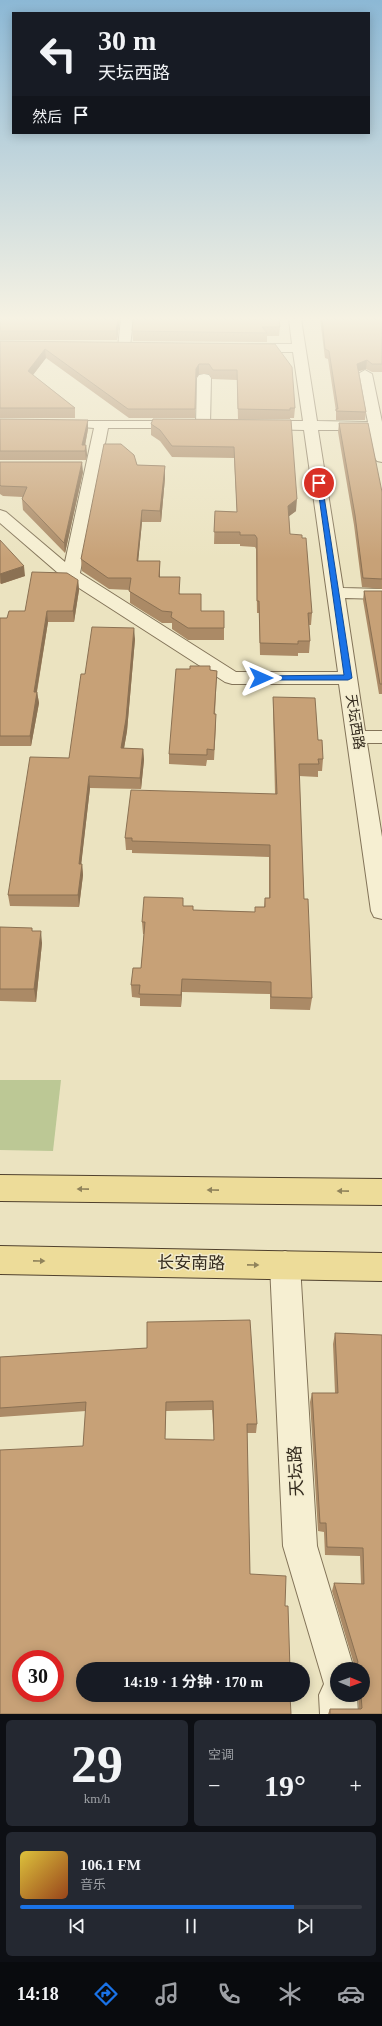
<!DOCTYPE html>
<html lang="zh">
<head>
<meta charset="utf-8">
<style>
  :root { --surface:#171b24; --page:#242831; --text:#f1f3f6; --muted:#9ea1a6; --line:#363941; --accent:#1a73e8 }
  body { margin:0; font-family:"Times New Roman","Noto Sans SC",serif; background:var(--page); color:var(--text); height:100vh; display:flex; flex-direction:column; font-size:15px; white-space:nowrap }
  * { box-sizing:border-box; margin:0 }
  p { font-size:13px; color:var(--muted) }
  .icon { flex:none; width:22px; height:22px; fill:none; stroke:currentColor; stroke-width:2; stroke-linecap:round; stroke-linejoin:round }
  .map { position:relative; height:1714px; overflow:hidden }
  .details { display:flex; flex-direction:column; gap:6px; padding:6px; background:#0d0f14; flex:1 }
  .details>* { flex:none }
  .guide { position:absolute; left:12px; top:12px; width:358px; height:122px; border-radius:0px; box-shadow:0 2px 10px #0003; background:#171b24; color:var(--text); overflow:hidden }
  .needle { width:26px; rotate:91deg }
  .buttons { position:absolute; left:330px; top:1662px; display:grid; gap:8px }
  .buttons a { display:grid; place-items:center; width:40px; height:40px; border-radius:50%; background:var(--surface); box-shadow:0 2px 10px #0003; font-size:20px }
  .speed { position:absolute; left:12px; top:1650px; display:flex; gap:8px; font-size:20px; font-weight:700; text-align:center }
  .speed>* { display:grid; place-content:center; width:52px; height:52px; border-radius:50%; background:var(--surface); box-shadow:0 2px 10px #0003; line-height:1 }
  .speed .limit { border:6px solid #d22; background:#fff; color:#111 }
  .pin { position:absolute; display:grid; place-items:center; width:34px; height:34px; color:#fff; margin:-17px; border:2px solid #fff; border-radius:50%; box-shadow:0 1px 4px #0007 }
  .me { position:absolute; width:44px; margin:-22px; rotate:90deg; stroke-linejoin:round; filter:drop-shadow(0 0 3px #0008) }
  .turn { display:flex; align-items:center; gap:14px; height:84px; padding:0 20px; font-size:18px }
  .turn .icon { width:52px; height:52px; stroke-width:2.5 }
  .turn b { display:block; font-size:28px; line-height:34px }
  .then { display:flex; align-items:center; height:38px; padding:0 20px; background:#0003; gap:8px; font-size:15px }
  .big { font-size:30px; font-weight:700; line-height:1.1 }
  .details .widget { flex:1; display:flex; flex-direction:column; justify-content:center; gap:6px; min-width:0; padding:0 14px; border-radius:6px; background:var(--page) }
  .details .dial { align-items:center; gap:0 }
  .dial b { font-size:52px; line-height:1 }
  .song { display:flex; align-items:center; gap:12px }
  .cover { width:48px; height:48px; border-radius:6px; background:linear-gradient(135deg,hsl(50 70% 55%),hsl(20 70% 35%)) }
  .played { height:4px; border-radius:2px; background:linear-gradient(90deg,var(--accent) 80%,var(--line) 80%) }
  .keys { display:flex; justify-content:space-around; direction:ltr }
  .heat { display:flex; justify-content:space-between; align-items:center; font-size:22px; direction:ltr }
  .details .tiles { flex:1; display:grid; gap:6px; grid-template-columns:1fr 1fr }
  .widget:last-child { grid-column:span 2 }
  .trip { position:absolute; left:76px; top:1662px; width:234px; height:40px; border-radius:20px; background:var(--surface); box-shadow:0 2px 10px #0003; font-weight:700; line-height:40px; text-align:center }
  .tab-bar { display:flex; height:64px; justify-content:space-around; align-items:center; background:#090b0e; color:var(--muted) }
  .tab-bar .icon { width:28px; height:28px }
  .tab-bar .active { color:var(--accent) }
  .tab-bar b { font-size:18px; color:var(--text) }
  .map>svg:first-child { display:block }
  .green { fill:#bcc895 }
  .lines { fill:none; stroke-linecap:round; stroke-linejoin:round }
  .minor-casing { stroke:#837459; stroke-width:2 }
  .major-casing { stroke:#50412d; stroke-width:2 }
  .minor { fill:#f6efd2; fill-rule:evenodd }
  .major { fill:#eddc99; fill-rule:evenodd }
  .wall { fill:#ab8a66; fill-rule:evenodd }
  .shaded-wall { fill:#8b7153 }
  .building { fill:#c7a177; stroke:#8b7153; fill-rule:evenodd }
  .oneway { fill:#90835b }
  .route { fill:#1a73e8; stroke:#114b97 }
  .labels { text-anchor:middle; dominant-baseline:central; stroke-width:3; stroke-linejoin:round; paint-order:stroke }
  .street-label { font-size:14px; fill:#332a1d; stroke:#f3eccf }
  .near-street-label { font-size:17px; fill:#332a1d; stroke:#f3eccf }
</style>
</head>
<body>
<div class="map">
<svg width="382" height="1714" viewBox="0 0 382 1714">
  <rect width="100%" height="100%" fill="#ebe3c0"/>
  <path class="green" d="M0,1080H61L53,1151L0,1150Z"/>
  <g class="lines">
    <g class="minor-casing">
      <path id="minor" d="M121,319H133L130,347L124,351L118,347Z
        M289,319H301L317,421L368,422L358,374L365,370L372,374L382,422V462L377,461L375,458L369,430H318L343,588L382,589V599L345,598L365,731H382V743H367L382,837V919L374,917L371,911L339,684H232L225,682L65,579L0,523V510L6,512L65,562L94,428L82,427L80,424L82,421H186L188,424L186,427L181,428H108L80,573L236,672H338L304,430L261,429L256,428L254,425L256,422L261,421H303L293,352H248L242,348L248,344H292Z
        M204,374L209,375L211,378L210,425L208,428H198L196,425L197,378L199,375Z
        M285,1251L295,1255L300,1265L317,1546L354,1669H337V1695H357L358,1714H320L319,1695L324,1684L283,1546L270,1265L275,1255Z"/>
    </g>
    <g class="major-casing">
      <path id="major" d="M0,1175L382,1179V1205L0,1201Z
        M0,1246L382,1253V1281L0,1274Z"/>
    </g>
    <use href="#minor" class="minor"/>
    <use href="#major" class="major"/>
  </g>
  <path class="wall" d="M0,319H120L117,340H0Z
    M133,319L280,327L279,336H267V342L133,341L132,331Z
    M320,319H382V372H372L366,369L359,371L366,412L365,420H336V411L328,359L325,358Z
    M0,341L275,344L295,408L294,418H290V419H238L237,380L212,379L209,374H199L196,378L195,418H129L46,358L33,375L75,408V418H0Z
    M0,419L88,429L85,445H86L87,455L86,460H0Z
    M291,420L296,511L289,516L290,534L312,613L311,625H309L310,641L309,653H298V656L260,655L259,613H257L256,549L255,547L240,546V544H214L215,511L237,512L234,458L172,457L160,441L151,435V424Z
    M339,423L382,492V589L362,587L354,525L338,432Z
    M0,462L83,472L65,553L23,510L22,499L23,497L3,496L0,494Z
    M137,465L165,466V478L161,522H142L138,561H160V577L201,611H224V640H188L172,629V623H162L130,603V590L109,589L82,571L81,559Z
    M0,540L25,576L1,584L0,583Z
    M78,580L79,590L74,622H48L37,692L39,703L31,746H0V618H7L25,611Z
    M364,591H382V694H379L363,600Z
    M135,639L127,731L124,748L143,749L144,760L141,789L90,788L81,864H82L83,875L79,907L10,906L8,895L69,758L85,674Z
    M210,670L217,671L215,714L216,725L214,760H207L206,766L169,764V754Z
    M273,697L318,740L323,759L322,771H318V777L299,776L304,899L312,998L310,1010L270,1009V994L182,992L181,1007L140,1006V998L132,997L131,985L141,968L144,934H143L142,922L183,906L193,910L255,912L264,907L265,898H269V857L132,853V850H126L125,838L275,794L273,709Z
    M0,927L33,931L42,943L36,1002L0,1001Z
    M335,1333L382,1335V1714H328L330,1709H359L358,1695H363V1669H339L341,1664H354L332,1591L334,1583L361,1584L360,1556L325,1555L324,1532L318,1531L310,1402L312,1393H335L333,1344Z
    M147,1348L257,1424L256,1433H247L250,1574L285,1606L83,1446L86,1411L0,1417V1357ZM212,1410L214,1440L165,1439L166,1411Z"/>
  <path class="shaded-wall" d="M118,319H120L117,340L116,331Z
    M45,349L46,358L29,380L28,371Z
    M367,360L366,369L356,372L357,364Z
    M199,364V374L196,378L195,418L196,369Z
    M88,420V429L84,451L82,445Z
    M86,445L87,455L86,460L85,451Z
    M82,462L83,472L65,553L64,543Z
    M165,466V478L161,522L160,511Z
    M297,499L296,511L288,517V506Z
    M142,510V522L137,573V561Z
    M160,561V573L159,589V577Z
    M24,566L25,576L1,584L0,574Z
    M78,580L79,590L74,622L73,611Z
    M47,611L48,622L35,702L34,692Z
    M134,628L135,639L127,731L122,760L121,748Z
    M37,692L39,703L31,746L30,736Z
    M143,749L144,760L141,789L140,778Z
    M89,776L90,788L80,875L79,864Z
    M82,864L83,875L79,907L78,895Z
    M41,931L42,943L36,1002L34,989Z
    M182,979V992L181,1007V995Z"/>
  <path class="building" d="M0,319H118L116,331H0Z
    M133,319H279L280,327H262L267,333L132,331Z
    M322,319H382V364H372L367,360L357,364L366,412L336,411V409H338L329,351L325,349Z
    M0,341L275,344L292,367L295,408H290V410L238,409L237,370H213L209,364H199L196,369L195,409H128L45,349L28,371L75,408H0Z
    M0,419L88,420L82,445H86L85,451H0Z
    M153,419L291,420L297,499L288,506L290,534L302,535V538H306L312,613H308L310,641H298V644L260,643L259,601H257V538L255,535H240V532H214L215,511L237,512L234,447L172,446L160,430L151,424Z
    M339,423H368L382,492V579L363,578L355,515Z
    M104,444H121L134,455L137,465L165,466L160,511L142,510L137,561H160L159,577H180L179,594H201V611H224V628H188L171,617L172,612L162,611L129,591L131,578H108L81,559Z
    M0,462H82L64,543L22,499L27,487L1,486L0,485Z
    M0,540L24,566L0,574Z
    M32,572L67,573L78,580L73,611H47L34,692H37L30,736H0V618H7L9,611H25Z
    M364,591H382V684H380Z
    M92,627L134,628L126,719L121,748L143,749L140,778L89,776L79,864H82L78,895H8L30,757L69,758L81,674H85Z
    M190,666H210V670L217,671L214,714H216L214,750L207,749V755L169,754L176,669H190Z
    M273,697L315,698L318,740H322L323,759H318L319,764H299L304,899H308L312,998L271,997V982L182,979L181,995L139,994L140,985H131L133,968H141L145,922H142L144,897L183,898V906H193V910L255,912V907H265V898H270V845L132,841V838H125L131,790L277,794Z
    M0,927L32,928V931H41L34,989H0Z
    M250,1320L257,1424H247L250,1574L286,1576L285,1606H288L290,1669H83V1695H290L291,1714H0V1450L83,1446L86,1402L0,1408V1357L147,1348V1322ZM213,1401L214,1440L165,1439L166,1402ZM21,1659H55V1693H21Z
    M335,1333L382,1335V1714H330V1709H361L362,1708L361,1695H363V1669H341V1664H357L358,1662L334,1583L364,1584L363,1548L327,1547L326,1523H320L312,1393H338Z"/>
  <defs><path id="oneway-solid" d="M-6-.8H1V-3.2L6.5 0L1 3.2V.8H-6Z"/></defs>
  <g class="oneway">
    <use href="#oneway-solid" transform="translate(83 1189) rotate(-179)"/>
    <use href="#oneway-solid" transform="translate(213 1190) rotate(-179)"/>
    <use href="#oneway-solid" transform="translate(343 1191) rotate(-179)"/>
    <use href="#oneway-solid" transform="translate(39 1261) rotate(1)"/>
    <use href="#oneway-solid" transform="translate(253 1265) rotate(1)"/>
  </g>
  <linearGradient id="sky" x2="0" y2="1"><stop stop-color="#8cb8d5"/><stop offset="0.57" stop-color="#f6f2e3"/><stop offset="1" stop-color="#f6f2e3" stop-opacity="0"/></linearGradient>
  <rect width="382" height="559" fill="url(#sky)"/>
  <path class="route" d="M317,482L322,483L352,678L348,680H259L257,678L261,676L344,675Z"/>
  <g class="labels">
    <g class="street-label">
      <text transform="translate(355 722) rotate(81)">天坛西路</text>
    </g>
    <g class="near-street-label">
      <text transform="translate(191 1263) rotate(1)">长安南路</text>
      <text transform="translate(296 1471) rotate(-93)">天坛路</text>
    </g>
  </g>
</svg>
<div class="buttons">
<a><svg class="needle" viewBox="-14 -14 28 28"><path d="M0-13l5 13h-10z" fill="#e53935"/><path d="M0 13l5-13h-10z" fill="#9ea1a6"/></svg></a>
</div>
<div class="speed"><div class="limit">30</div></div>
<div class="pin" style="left:319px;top:483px;background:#d93025"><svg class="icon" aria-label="arrive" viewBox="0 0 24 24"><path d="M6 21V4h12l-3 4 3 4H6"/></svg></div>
<svg class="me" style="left:261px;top:678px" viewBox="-20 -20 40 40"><path d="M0-17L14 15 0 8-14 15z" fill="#1a73e8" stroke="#fff" stroke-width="4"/></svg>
<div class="trip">14:19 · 1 分钟 · 170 m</div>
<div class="guide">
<div class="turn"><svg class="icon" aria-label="left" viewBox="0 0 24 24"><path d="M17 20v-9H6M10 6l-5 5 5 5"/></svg><div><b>30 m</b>天坛西路</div></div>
<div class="then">然后<svg class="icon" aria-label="arrive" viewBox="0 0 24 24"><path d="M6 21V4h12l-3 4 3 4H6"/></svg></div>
</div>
</div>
<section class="details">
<div class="tiles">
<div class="widget dial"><b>29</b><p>km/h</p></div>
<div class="widget"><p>空调</p>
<div class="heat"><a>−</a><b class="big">19°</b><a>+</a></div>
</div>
<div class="widget">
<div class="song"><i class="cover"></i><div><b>106.1 FM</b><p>音乐</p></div></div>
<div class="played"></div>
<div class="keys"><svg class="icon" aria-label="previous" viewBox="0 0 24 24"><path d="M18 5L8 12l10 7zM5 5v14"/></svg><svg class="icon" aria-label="pause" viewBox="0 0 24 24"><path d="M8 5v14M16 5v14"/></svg><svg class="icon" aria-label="next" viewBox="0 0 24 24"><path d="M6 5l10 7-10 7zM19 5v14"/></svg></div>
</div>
</div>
</section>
<nav class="tab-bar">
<b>14:18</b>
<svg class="icon active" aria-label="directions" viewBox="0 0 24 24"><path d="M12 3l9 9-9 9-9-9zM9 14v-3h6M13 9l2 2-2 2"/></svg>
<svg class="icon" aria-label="music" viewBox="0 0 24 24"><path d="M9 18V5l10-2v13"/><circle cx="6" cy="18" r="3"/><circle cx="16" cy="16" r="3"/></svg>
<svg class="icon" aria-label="phone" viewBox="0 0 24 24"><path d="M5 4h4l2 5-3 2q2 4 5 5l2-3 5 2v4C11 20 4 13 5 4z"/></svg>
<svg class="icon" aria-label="climate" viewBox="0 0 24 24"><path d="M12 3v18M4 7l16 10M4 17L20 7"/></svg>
<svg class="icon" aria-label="car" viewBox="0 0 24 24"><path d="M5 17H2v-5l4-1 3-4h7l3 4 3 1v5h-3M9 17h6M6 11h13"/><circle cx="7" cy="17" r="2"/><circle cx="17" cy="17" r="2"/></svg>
</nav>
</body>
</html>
